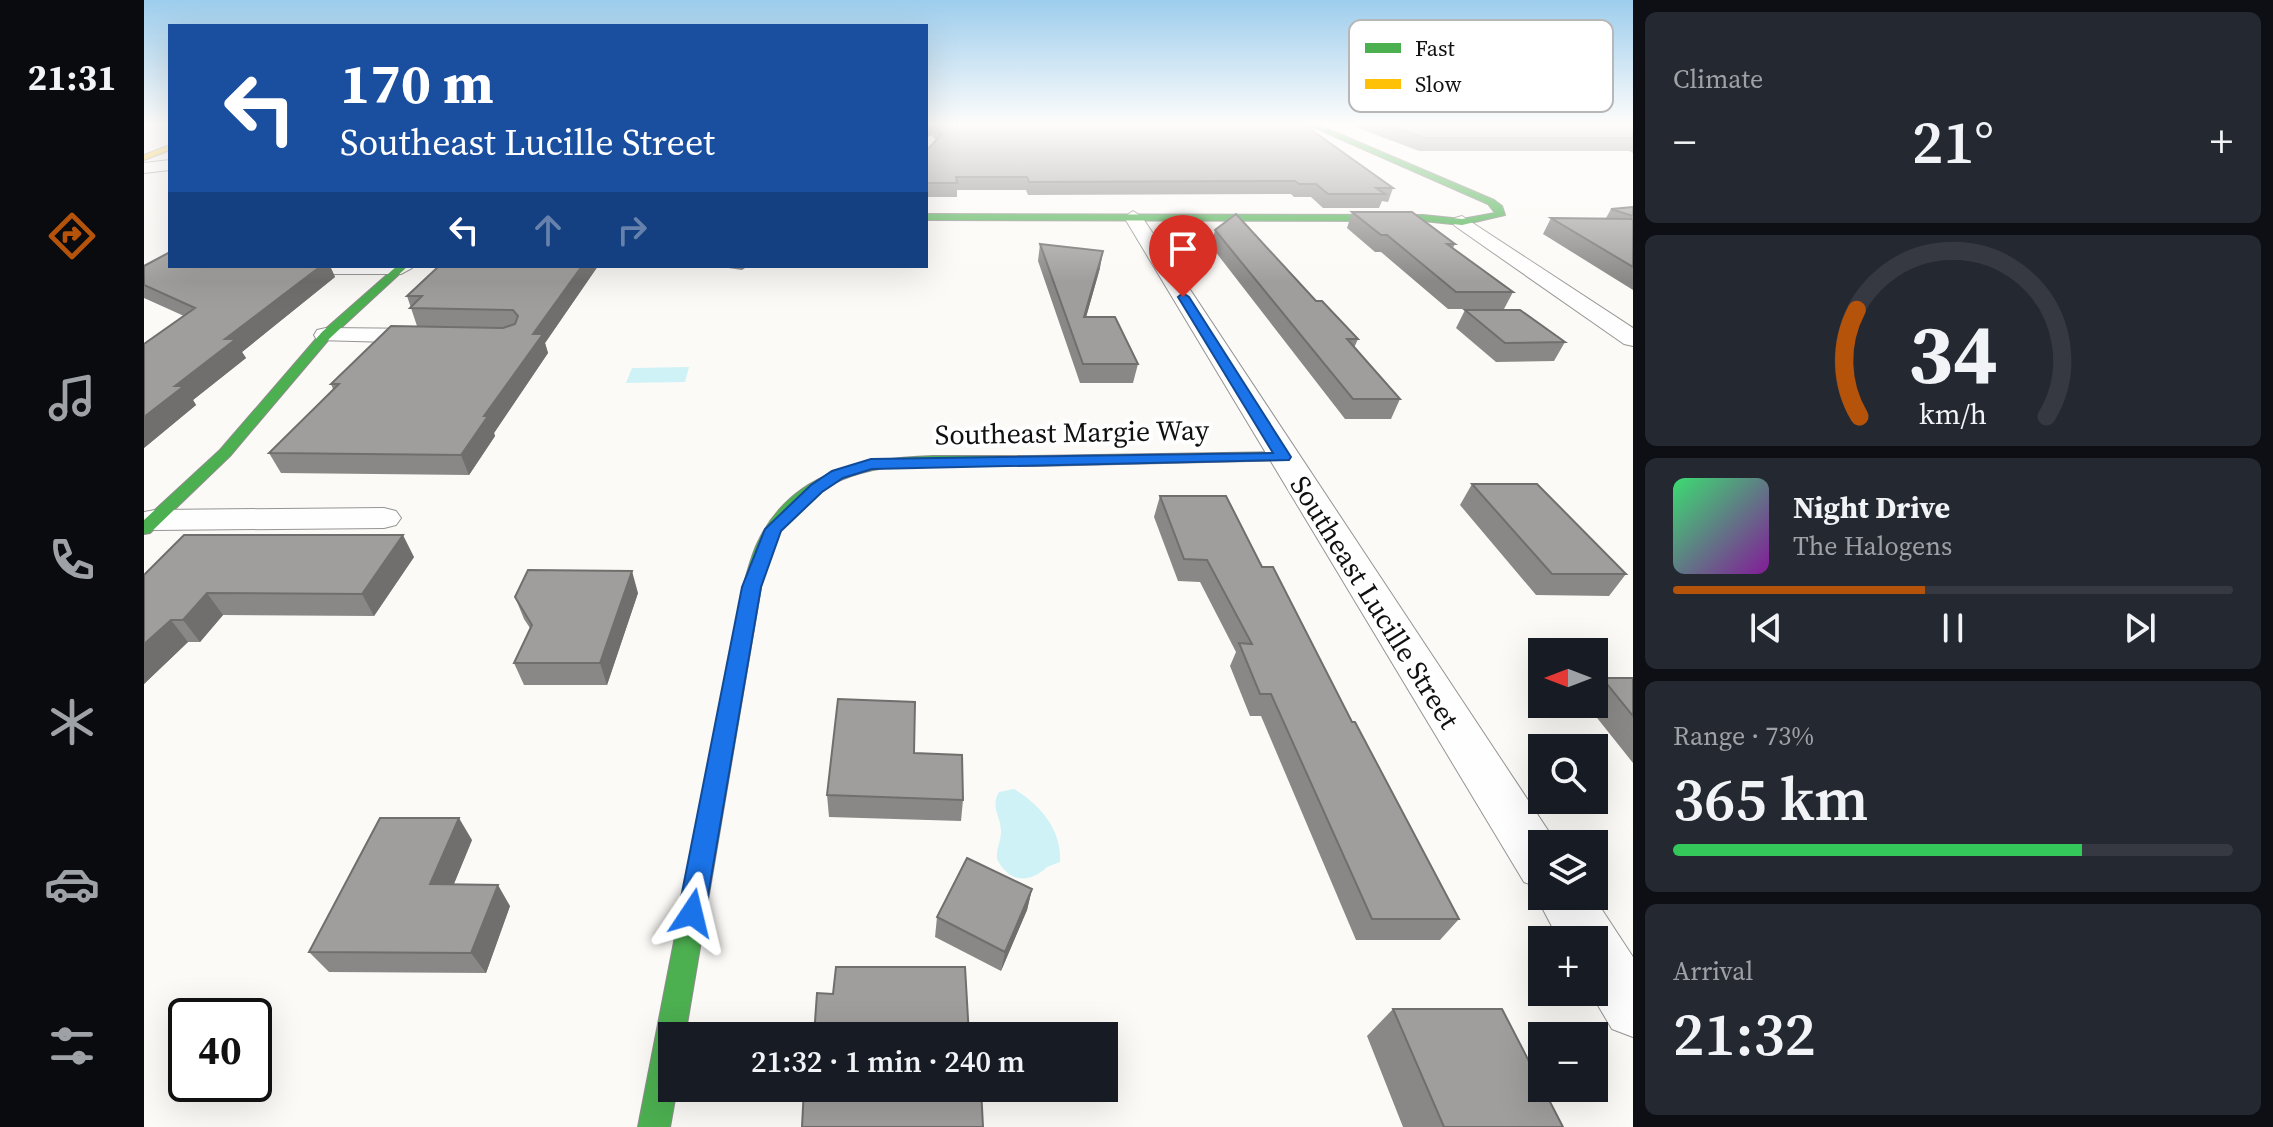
<!DOCTYPE html>
<html lang="en">
<head>
<meta charset="utf-8">
<style>
  :root { --surface:#171b24; --page:#242831; --text:#f1f3f6; --muted:#9ea1a6; --line:#363941; --accent:#b45309 }
  body { margin:0; font-family:"Source Serif 4",serif; background:var(--page); color:var(--text); height:100vh; display:flex; flex-direction:column; font-size:30px; white-space:nowrap }
  * { box-sizing:border-box; margin:0 }
  p { font-size:26px; color:var(--muted) }
  .icon { flex:none; width:44px; height:44px; fill:none; stroke:currentColor; stroke-width:2; stroke-linecap:round; stroke-linejoin:round }
  .map { position:relative; flex:1; overflow:hidden }
  .drawer { display:flex; flex-direction:column; gap:12px; padding:12px; background:#0d0f14; width:640px }
  .drawer>* { flex:none }
  .banner { position:absolute; left:24px; top:24px; width:760px; height:244px; border-radius:0px; box-shadow:0 8px 32px #0002; background:#1a4fa0; color:#fff; overflow:hidden }
  .needle { width:52px; rotate:270deg }
  .fabs { position:absolute; left:1384px; top:638px; display:grid; gap:16px }
  .fabs a { display:grid; place-items:center; width:80px; height:80px; border-radius:0px; background:var(--surface); box-shadow:0 8px 32px #0002; font-size:40px }
  .speed { position:absolute; left:24px; top:998px; display:flex; gap:16px; font-size:40px; font-weight:700; text-align:center }
  .speed>* { display:grid; place-content:center; width:104px; height:104px; border-radius:50%; background:var(--surface); box-shadow:0 8px 32px #0002; line-height:1 }
  .speed .limit { border:4px solid #111; border-radius:12px; background:#fff; color:#111 }
  .pin { position:absolute; display:grid; place-items:center; width:68px; height:68px; color:#fff; margin:-82px -34px; border-radius:50% 50% 50% 0; rotate:-45deg; box-shadow:0 0 8px #0007 }
  .pin .icon { rotate:45deg }
  .me { position:absolute; width:88px; margin:-44px; rotate:10deg; stroke-linejoin:round; filter:drop-shadow(0 0 6px #0008) }
  .turn { display:flex; align-items:center; gap:28px; height:168px; padding:0 40px; font-size:36px }
  .turn .icon { width:104px; height:104px; stroke-width:2.5 }
  .turn b { display:block; font-size:56px; line-height:68px }
  .lanes { display:flex; align-items:center; height:76px; padding:0 40px; background:#0003; justify-content:center; gap:40px; direction:ltr }
  .lanes .off { opacity:.35 }
  .big { font-size:60px; font-weight:600; line-height:1.1 }
  .drawer .widget { flex:1; display:flex; flex-direction:column; justify-content:center; gap:12px; min-width:0; padding:0 28px; border-radius:12px; background:var(--page) }
  .drawer .dial { align-items:center; gap:0 }
  .dial svg { height:208px; overflow:visible; fill:none; stroke:var(--line); stroke-width:7; stroke-linecap:round; text-anchor:middle }
  .dial text { fill:var(--text); stroke:none }
  .song { display:flex; align-items:center; gap:24px }
  .cover { width:96px; height:96px; border-radius:12px; background:linear-gradient(135deg,hsl(140 70% 55%),hsl(290 70% 35%)) }
  .played { height:8px; border-radius:4px; background:linear-gradient(90deg,var(--accent) 45%,var(--line) 45%) }
  .keys { display:flex; justify-content:space-around; direction:ltr }
  .heat { display:flex; justify-content:space-between; align-items:center; font-size:44px; direction:ltr }
  .charge { height:12px; border-radius:6px; background:linear-gradient(90deg,#34c759 73%,var(--line) 0) }
  .trip { position:absolute; left:514px; top:1022px; width:460px; height:80px; border-radius:0px; background:var(--surface); box-shadow:0 8px 32px #0002; font-weight:600; line-height:80px; text-align:center }
  main { display:flex; flex:1; min-height:0 }
  .tabs { display:flex; flex-direction:column; width:144px; justify-content:space-around; align-items:center; background:#090b0e; color:var(--muted) }
  .tabs .icon { width:56px; height:56px }
  .tabs .selected { color:var(--accent) }
  .tabs b { font-size:36px; color:var(--text) }
  .map>svg:first-child { display:block }
  .water { fill:#cef2f5 }
  .lines { fill:none; stroke-linecap:round; stroke-linejoin:round }
  .street-casing { stroke:#969594; stroke-width:2 }
  .fast-casing { stroke:#8d8c8b; stroke-width:2 }
  .slow-casing { stroke:#8d8c8b; stroke-width:2 }
  .street { fill:#fffefe; fill-rule:evenodd }
  .fast { fill:#4caf50; fill-rule:evenodd }
  .slow { fill:#ffc107; fill-rule:evenodd }
  .wall { fill:#8a8886 }
  .shaded-wall { fill:#706f6d }
  .building { fill:#a09e9c; stroke:#706f6d; stroke-width:2 }
  .route { fill:#1a73e8; stroke:#114b97; stroke-width:2 }
  .labels { text-anchor:middle; dominant-baseline:central; stroke-width:8; stroke-linejoin:round; paint-order:stroke }
  .street-label { font-size:28px; fill:#101010; stroke:#fff }
  .key { fill:#fff; stroke:#b7b7b7; stroke-width:2 }
  .key-label { font-size:22px; fill:#101010 }
</style>
</head>
<body>
<main>
<nav class="tabs">
<b>21:31</b>
<svg class="icon selected" aria-label="directions" viewBox="0 0 24 24"><path d="M12 3l9 9-9 9-9-9zM9 14v-3h6M13 9l2 2-2 2"/></svg>
<svg class="icon" aria-label="music" viewBox="0 0 24 24"><path d="M9 18V5l10-2v13"/><circle cx="6" cy="18" r="3"/><circle cx="16" cy="16" r="3"/></svg>
<svg class="icon" aria-label="phone" viewBox="0 0 24 24"><path d="M5 4h4l2 5-3 2q2 4 5 5l2-3 5 2v4C11 20 4 13 5 4z"/></svg>
<svg class="icon" aria-label="climate" viewBox="0 0 24 24"><path d="M12 3v18M4 7l16 10M4 17L20 7"/></svg>
<svg class="icon" aria-label="car" viewBox="0 0 24 24"><path d="M5 17H2v-5l4-1 3-4h7l3 4 3 1v5h-3M9 17h6M6 11h13"/><circle cx="7" cy="17" r="2"/><circle cx="17" cy="17" r="2"/></svg>
<svg class="icon" aria-label="filters" viewBox="0 0 24 24"><path d="M4 7h16M4 17h16"/><circle cx="9" cy="7" r="2"/><circle cx="15" cy="17" r="2"/></svg>
</nav>
<div class="map">
<svg width="1489" height="1127" viewBox="0 0 1489 1127">
  <rect width="100%" height="100%" fill="#fcfaf7"/>
  <path class="water" d="M545,367L541,382L482,383L488,368Z
    M870,789C895,804 918,829 916,862L903,867C885,884 865,883 853,859C852,849 857,841 857,832C857,816 846,808 855,792Z"/>
  <g class="lines">
    <g class="street-casing">
      <path id="street" d="M26,160V170L0,173V163Z
        M989,211L998,217L1413,844H1398V896H1449L1489,957V1037L1468,1029L1446,992H1450V940H1415L1392,896L1395,888L1380,882L980,217Z
        M1318,216L1489,328V346L1480,344L1311,226L1308,222L1311,218Z
        M129,266H266L268,268L257,274H138L130,273Z
        M182,328L284,329L293,331L296,336L293,341L284,343L173,340L170,335L173,330Z
        M240,508L252,511L257,518L252,525L240,528L11,530L0,528V512L11,510Z"/>
    </g>
    <g class="fast-casing">
      <path id="fast" d="M1162,124H1172L1350,200L1358,206L1361,215L1318,225L1279,221L782,220V214L1279,215L1318,219L1351,213L1344,204Z
        M253,266H264L186,338L86,456L6,533L0,534V520L76,450L178,332Z
        M789,456H889L897,461L889,466C804,466 686,445 635,534C626,551 622,569 617,587L541,1036H528V1088H533L526,1127H494L599,587C604,571 607,555 615,540C649,471 719,458 789,456Z"/>
    </g>
    <g class="slow-casing">
      <path id="slow" d="M26,145V150L0,160V155Z
        M1139,452L1144,454V460L889,466L881,461L889,456Z"/>
    </g>
    <use href="#street" class="street"/>
    <use href="#fast" class="fast"/>
    <use href="#slow" class="slow"/>
  </g>
  <path class="wall" d="M782,124H1159L1249,188L1244,202L1238,201L1235,208H1179L1167,197H1150L1147,194L884,195L882,190H813V197H782V151L792,140L787,135L782,138Z
    M1203,124H1489V153L1485,151H1275Z
    M1489,207V290L1399,234L1407,218H1462L1467,209Z
    M1208,212L1311,244L1309,248L1369,292L1360,309H1304L1237,252H1231L1203,228Z
    M1071,230L1172,301L1214,339L1210,348L1256,399L1247,419H1201L1067,246Z
    M896,244L956,268L942,317L994,364L989,383H936L894,261Z
    M0,266H186L191,277L98,352L102,358L49,400L52,405L0,448L40,316L0,298Z
    M295,266H454L401,343L404,353L350,433L351,436L325,475L137,473L125,453L189,389L187,384L352,328L273,326L263,296Z
    M571,266H604L598,270Z
    M1321,310L1421,342L1410,361L1352,362L1312,328Z
    M1328,484L1482,574L1465,596L1392,595L1316,505Z
    M1016,496L1118,567L1208,722L1315,919L1296,940H1212L1117,716H1106L1086,666L1092,652L1056,582L1034,581L1010,517Z
    M270,557L230,616L79,615L56,642H44L0,684V575Z
    M494,593L463,685H380L370,663L386,628L380,619L371,597Z
    M1458,678H1489V763L1442,704H1450V687Z
    M770,753L819,800L817,821L685,817L683,795Z
    M328,840L310,884L366,906L342,973L185,972L165,952Z
    M888,889L883,910L857,971L791,937L793,917Z
    M1249,1009L1419,1127H1259L1223,1036Z"/>
  <path class="shaded-wall" d="M786,124H788L787,135L782,138V127Z
    M959,251L956,268L937,335L940,317Z
    M177,266H186L191,277L98,352L102,358L49,400L52,405L0,448V417L31,386L81,339Z
    M438,266H454L401,343L404,353L350,433L351,436L325,475L317,455L389,334Z
    M259,535L270,557L230,616L218,594Z
    M488,571L494,593L463,685L456,663Z
    M63,593L79,615L56,642L39,620Z
    M27,620L44,642L0,684V644Z
    M315,818L328,840L301,905L286,884Z
    M354,885L366,906L342,973L327,953Z
    M888,889L883,910L857,971L861,952Z"/>
  <path class="building" d="M789,124H1159L1249,188H1232L1241,194H1184L1172,184H1155L1151,181L885,182L883,177H812L813,183H782V151L798,134Z
    M1241,124H1489V138H1280Z
    M1489,207V216L1467,209Z
    M1208,212H1268L1311,244H1303L1369,292H1312L1243,235H1237Z
    M1092,214L1172,301H1178L1214,339H1203L1256,399H1209L1071,230Z
    M1407,218L1489,219V267Z
    M896,244L959,251L940,317H971L994,364H939Z
    M26,252V266H177L81,339H92L31,386H40L0,417V344L51,308L0,285V266Z
    M295,266H438L389,334H399L340,416H344L317,455L125,453L195,384H187L247,326L359,328L371,324L374,316L369,310L266,308L278,296H263Z
    M1321,310H1376L1421,342L1361,343Z
    M1328,484H1393L1482,574H1408Z
    M1016,496H1082L1118,567H1129L1208,722H1211L1315,919H1228L1127,694H1116L1095,643L1108,644L1063,560L1040,559Z
    M40,535H259L218,594L63,593L39,620H27L0,644V575Z
    M384,570L488,571L456,663H370L388,625L371,597Z
    M1458,678H1489V716Z
    M694,699L771,702L770,753L818,755L819,800L683,795Z
    M236,818H315L286,884L354,885L327,953L165,952Z
    M823,858L888,889L861,952L793,917Z
    M692,967H821L825,1036H670L673,993L689,994Z
    M1249,1009H1358L1419,1127H1300Z
    M660,1088H837L839,1127H658Z"/>
  <linearGradient id="sky" x2="0" y2="1"><stop stop-color="#9dcded"/><stop offset="0.44" stop-color="#fefdfb"/><stop offset="1" stop-color="#fefdfb" stop-opacity="0"/></linearGradient>
  <rect width="1489" height="282" fill="url(#sky)"/>
  <path class="route" d="M1039,293L1045,297L1147,457L1145,460L728,469L699,478L678,492L637,531L617,587L561,913L557,922L548,926L538,922L534,913L598,587L621,529L667,485L688,471L727,459L1129,453L1034,297Z"/>
  <g class="labels">
    <g class="street-label">
      <text transform="translate(928 432) rotate(-1)">Southeast Margie Way</text>
      <text transform="translate(1231 602) rotate(58)">Southeast Lucille Street</text>
    </g>
  </g>
  <rect x="1205" y="20" width="264" height="92" rx="12" class="key"/>
  <rect x="1221" y="43" width="36" height="10" fill="#4caf50"/>
  <rect x="1221" y="79" width="36" height="10" fill="#ffc107"/>
  <g class="key-label">
    <text x="1271" y="56">Fast</text>
    <text x="1271" y="92">Slow</text>
  </g>
</svg>
<div class="fabs">
<a><svg class="needle" viewBox="-14 -14 28 28"><path d="M0-13l5 13h-10z" fill="#e53935"/><path d="M0 13l5-13h-10z" fill="#9ea1a6"/></svg></a>
<a><svg class="icon" aria-label="search" viewBox="0 0 24 24"><circle cx="10" cy="10" r="6"/><path d="M15 15l6 6"/></svg></a>
<a><svg class="icon" aria-label="layers" viewBox="0 0 24 24"><path d="M12 4l9 5-9 5-9-5zM3 14l9 5 9-5"/></svg></a>
<a>+</a>
<a>−</a>
</div>
<div class="speed"><div class="limit">40</div></div>
<div class="pin" style="left:1039px;top:297px;background:#d93025"><svg class="icon" aria-label="arrive" viewBox="0 0 24 24"><path d="M6 21V4h12l-3 4 3 4H6"/></svg></div>
<svg class="me" style="left:548px;top:913px" viewBox="-20 -20 40 40"><path d="M0-17L14 15 0 8-14 15z" fill="#1a73e8" stroke="#fff" stroke-width="4"/></svg>
<div class="trip">21:32 · 1 min · 240 m</div>
<div class="banner">
<div class="turn"><svg class="icon" aria-label="left" viewBox="0 0 24 24"><path d="M17 20v-9H6M10 6l-5 5 5 5"/></svg><div><b>170 m</b>Southeast Lucille Street</div></div>
<div class="lanes"><svg class="icon" aria-label="left" viewBox="0 0 24 24"><path d="M17 20v-9H6M10 6l-5 5 5 5"/></svg><svg class="icon off" aria-label="ahead" viewBox="0 0 24 24"><path d="M12 20V5M6 11l6-6 6 6"/></svg><svg class="icon off" aria-label="right" viewBox="0 0 24 24"><path d="M7 20v-9h11M14 6l5 5-5 5"/></svg></div>
</div>
</div>
<section class="drawer">
<div class="widget"><p>Climate</p>
<div class="heat"><a>−</a><b class="big">21°</b><a>+</a></div>
</div>
<div class="widget dial"><svg viewBox="0 0 100 80">
<path d="M14 69A42 42 0 1 1 86 69"/>
<path d="M14 69A42 42 0 0 1 13 28" stroke="#b45309"/>
<text x="50" y="56" font-size="32" font-weight="700">34</text>
<text x="50" y="72" font-size="11">km/h</text>
</svg></div>
<div class="widget">
<div class="song"><i class="cover"></i><div><b>Night Drive</b><p>The Halogens</p></div></div>
<div class="played"></div>
<div class="keys"><svg class="icon" aria-label="previous" viewBox="0 0 24 24"><path d="M18 5L8 12l10 7zM5 5v14"/></svg><svg class="icon" aria-label="pause" viewBox="0 0 24 24"><path d="M8 5v14M16 5v14"/></svg><svg class="icon" aria-label="next" viewBox="0 0 24 24"><path d="M6 5l10 7-10 7zM19 5v14"/></svg></div>
</div>
<div class="widget"><p>Range · 73%</p><b class="big">365 km</b><div class="charge"></div></div>
<div class="widget"><p>Arrival</p><b class="big">21:32</b></div>
</section>
</main>
</body>
</html>
